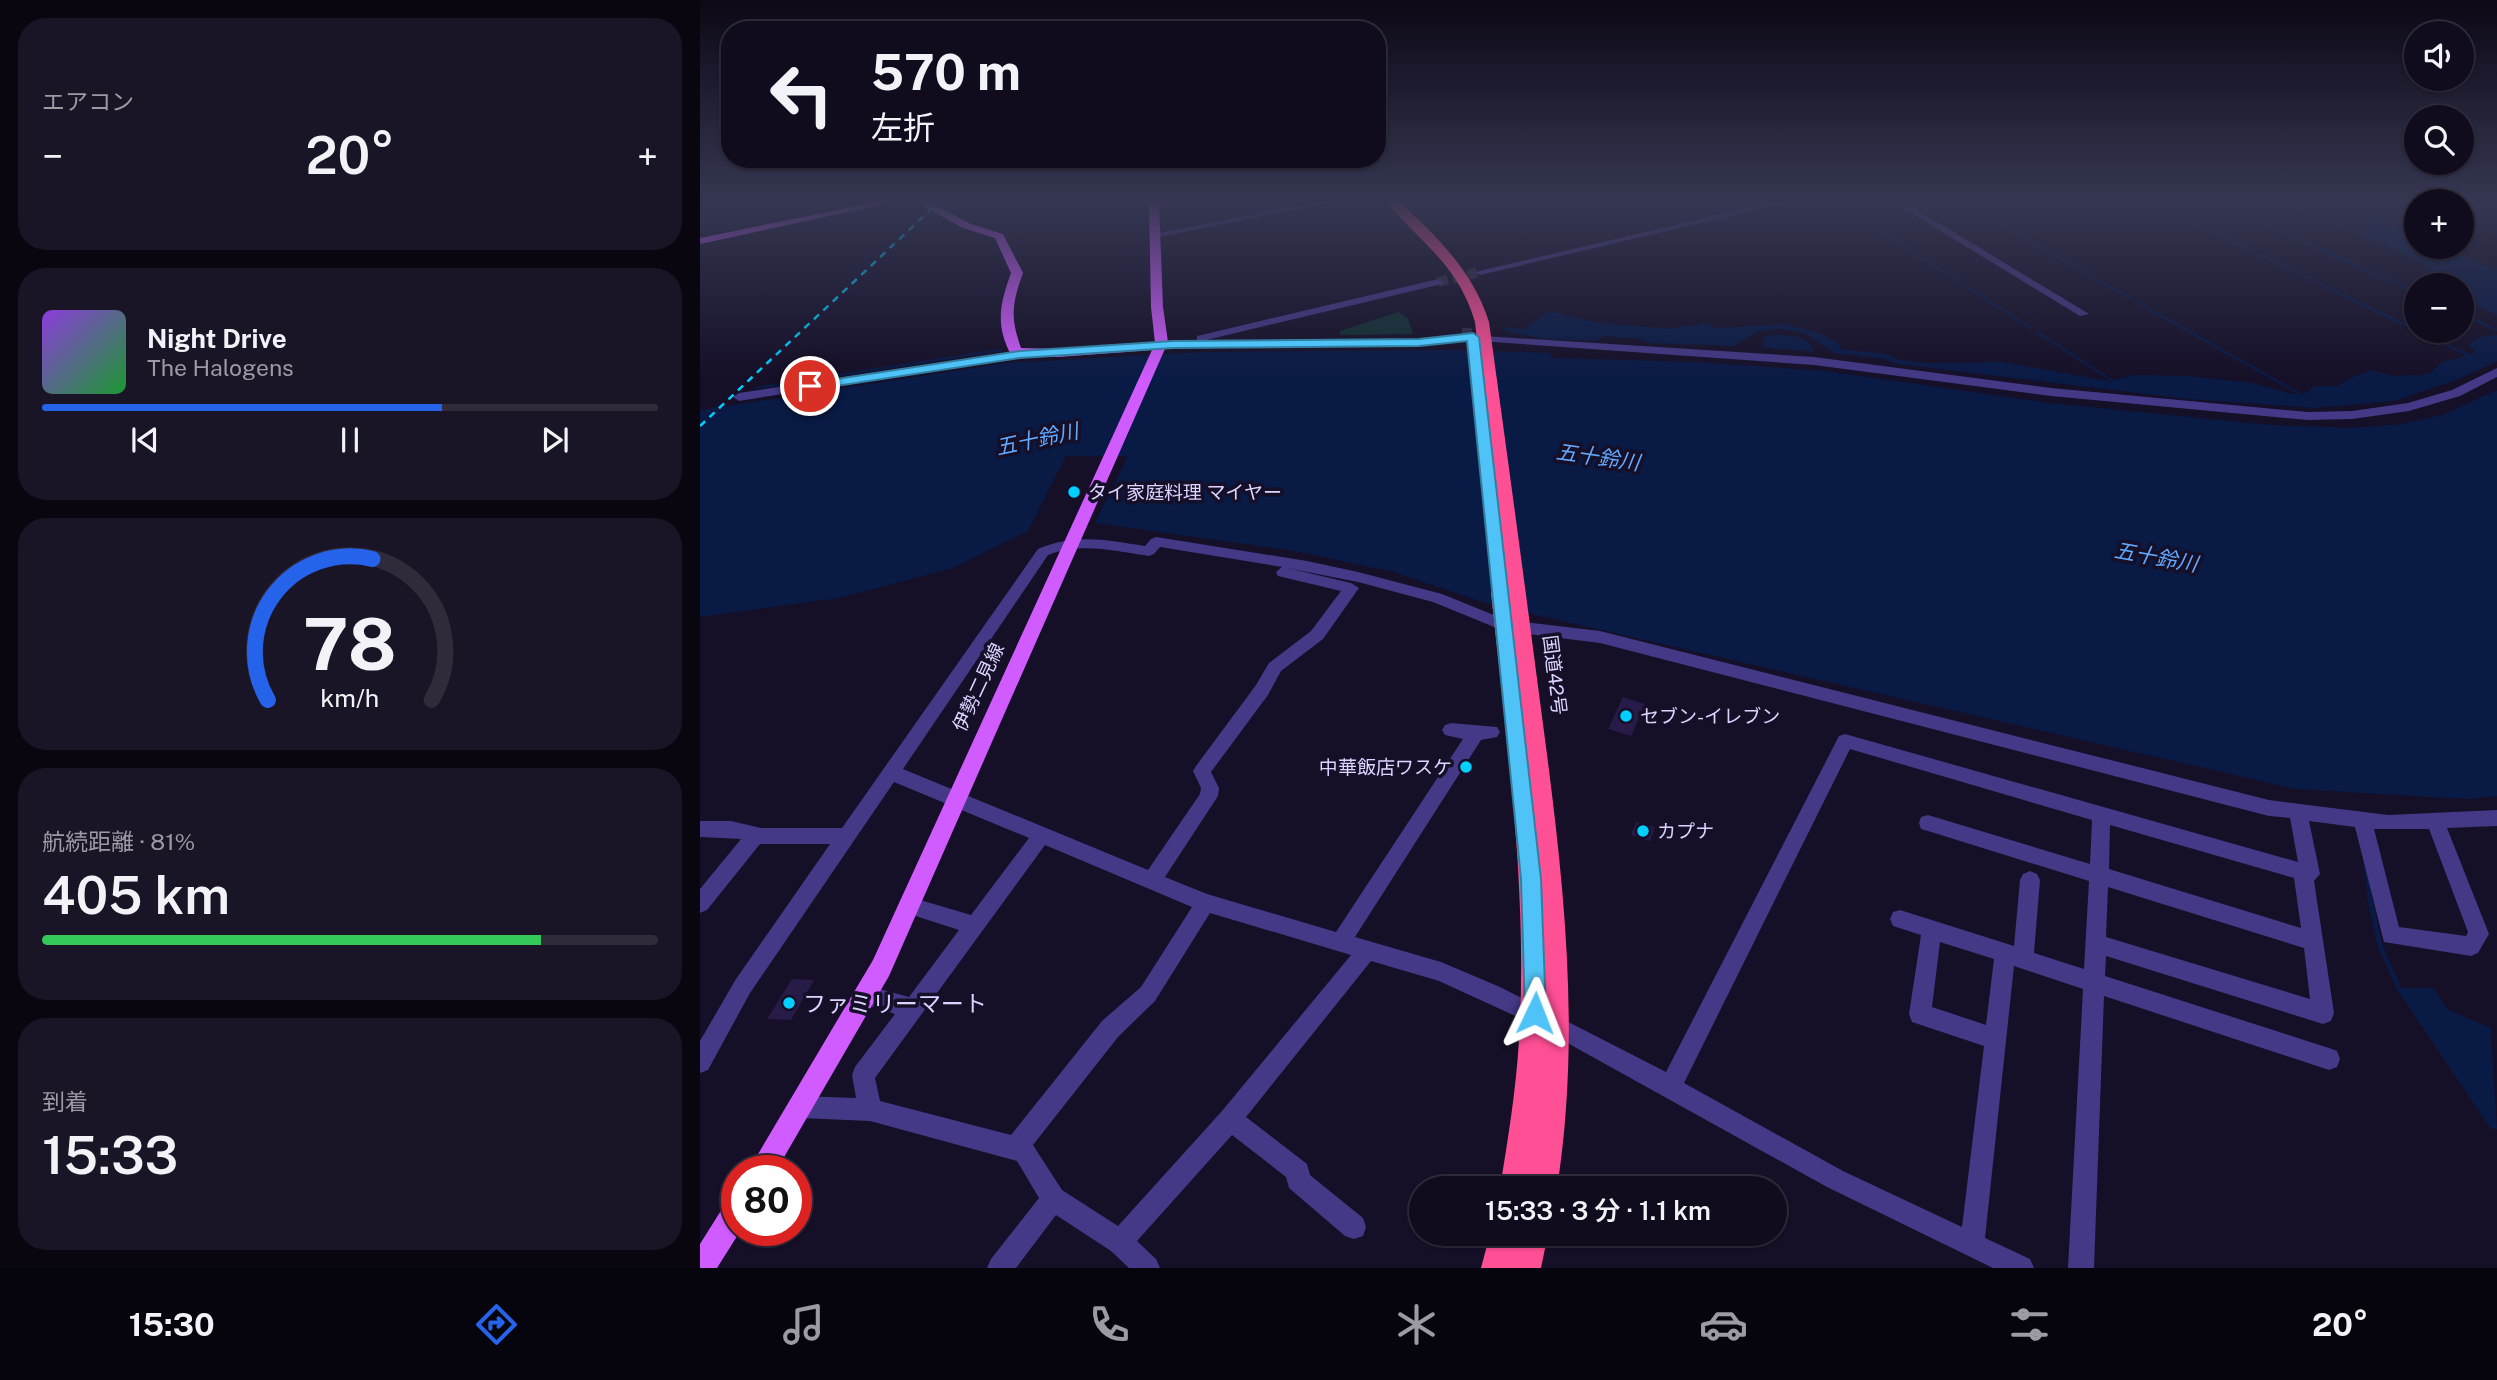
<!DOCTYPE html>
<html lang="ja">
<head>
<meta charset="utf-8">
<style>
  :root { --surface:#100b1d; --page:#191426; --text:#f1f3f6; --muted:#9c9ba4; --line:#302b3b; --accent:#2563eb }
  body { margin:0; font-family:"Public Sans","Noto Sans JP",sans-serif; background:var(--page); color:var(--text); height:100vh; display:flex; flex-direction:column; font-size:26px; white-space:nowrap }
  * { box-sizing:border-box; margin:0 }
  p { font-size:23px; color:var(--muted) }
  .icon { flex:none; width:38px; height:38px; fill:none; stroke:currentColor; stroke-width:2; stroke-linecap:round; stroke-linejoin:round }
  .map { position:relative; flex:1; overflow:hidden }
  .drawer { display:flex; flex-direction:column; gap:18px; padding:18px; background:#090610; width:700px }
  .drawer>* { flex:none }
  .guide { position:absolute; left:21px; top:21px; width:665px; height:147px; border-radius:28px; box-shadow:0 2px 5px #0004,0 0 0 2px var(--line); background:#100b1d; color:var(--text); overflow:hidden }
  .controls { position:absolute; left:1704px; top:21px; display:grid; gap:14px }
  .controls a { display:grid; place-items:center; width:70px; height:70px; border-radius:50%; background:var(--surface); box-shadow:0 2px 5px #0004,0 0 0 2px var(--line); font-size:35px }
  .speed { position:absolute; left:21px; top:1155px; display:flex; gap:14px; font-size:35px; font-weight:700; text-align:center }
  .speed>* { display:grid; place-content:center; width:91px; height:91px; border-radius:50%; background:var(--surface); box-shadow:0 2px 5px #0004,0 0 0 2px var(--line); line-height:1 }
  .speed .limit { border:10px solid #d22; background:#fff; color:#111 }
  .pin { position:absolute; display:grid; place-items:center; width:60px; height:60px; color:#fff; margin:-30px; border:4px solid #fff; border-radius:50%; box-shadow:0 2px 7px #0007 }
  .me { position:absolute; width:77px; margin:-38px; rotate:2deg; stroke-linejoin:round; filter:drop-shadow(0 0 5px #0008) }
  .turn { display:flex; align-items:center; gap:24px; height:147px; padding:0 35px; font-size:32px }
  .turn .icon { width:91px; height:91px; stroke-width:2.5 }
  .turn b { display:block; font-size:49px; line-height:60px }
  .big { font-size:52px; font-weight:600; line-height:1.1 }
  .drawer .card { flex:1; display:flex; flex-direction:column; justify-content:center; gap:10px; min-width:0; padding:0 24px; border-radius:28px; background:var(--page) }
  .drawer .dial { align-items:center; gap:0 }
  .dial svg { height:182px; overflow:visible; fill:none; stroke:var(--line); stroke-width:7; stroke-linecap:round; text-anchor:middle }
  .dial text { fill:var(--text); stroke:none }
  .song { display:flex; align-items:center; gap:21px }
  .cover { width:84px; height:84px; border-radius:10px; background:linear-gradient(135deg,hsl(270 70% 55%),hsl(130 70% 35%)) }
  .played { height:7px; border-radius:4px; background:linear-gradient(90deg,var(--accent) 65%,var(--line) 65%) }
  .keys { display:flex; justify-content:space-around; direction:ltr }
  .heat { display:flex; justify-content:space-between; align-items:center; font-size:38px; direction:ltr }
  .charge { height:10px; border-radius:5px; background:linear-gradient(90deg,#34c759 81%,var(--line) 0) }
  .trip { position:absolute; left:709px; top:1176px; width:378px; height:70px; border-radius:35px; background:var(--surface); box-shadow:0 2px 5px #0004,0 0 0 2px var(--line); font-weight:600; line-height:70px; text-align:center }
  .dock { display:flex; height:112px; justify-content:space-around; align-items:center; background:#06040c; color:var(--muted) }
  .dock .icon { width:49px; height:49px }
  .dock .active { color:var(--accent) }
  .dock b { font-size:32px; color:var(--text) }
  main { display:flex; flex:1; min-height:0 }
  .map>svg:first-child { display:block }
  .green { fill:#122f31 }
  .water { fill:#091a45 }
  .lines { fill:none; stroke-linecap:round; stroke-linejoin:round }
  .stream-far2 { stroke:#091a45; stroke-width:2.5 }
  .stream-far1 { stroke:#091a45; stroke-width:3.5 }
  .stream { stroke:#091a45; stroke-width:5 }
  .building { fill:#281b48 }
  .minor-tunnel { stroke:#332d47; stroke-width:10; stroke-dasharray:10 5; stroke-linecap:butt }
  .minor { fill:#433986; fill-rule:evenodd }
  .major { fill:#d05bff; fill-rule:evenodd }
  .highway { fill:#ff4f95; fill-rule:evenodd }
  .rail { stroke:#00d0ff; stroke-width:2.5; stroke-dasharray:7 6; stroke-linecap:butt }
  .route { fill:#4fc3f7; stroke:#337fa1; stroke-width:2 }
  .poi-dot { fill:#00d0ff; stroke:#150f27; stroke-width:2.5 }
  .labels { text-anchor:middle; dominant-baseline:central; stroke-width:7; stroke-linejoin:round; paint-order:stroke }
  .poi-label { font-size:19px; fill:#ddd4ff; stroke:#150f27; text-anchor:start }
  .street-label { font-size:19px; fill:#ddd4ff; stroke:#150f27 }
  .water-label { font-size:21px; font-style:italic; fill:#62a9ff; stroke:#150f27 }
  .near-poi-label { font-size:23px; fill:#ddd4ff; stroke:#150f27; text-anchor:start }
</style>
</head>
<body>
<main>
<section class="drawer">
<div class="card"><p>エアコン</p>
<div class="heat"><a>−</a><b class="big">20°</b><a>+</a></div>
</div>
<div class="card">
<div class="song"><i class="cover"></i><div><b>Night Drive</b><p>The Halogens</p></div></div>
<div class="played"></div>
<div class="keys"><svg class="icon" aria-label="previous" viewBox="0 0 24 24"><path d="M18 5L8 12l10 7zM5 5v14"/></svg><svg class="icon" aria-label="pause" viewBox="0 0 24 24"><path d="M8 5v14M16 5v14"/></svg><svg class="icon" aria-label="next" viewBox="0 0 24 24"><path d="M6 5l10 7-10 7zM19 5v14"/></svg></div>
</div>
<div class="card dial"><svg viewBox="0 0 100 80">
<path d="M14 69A42 42 0 1 1 86 69"/>
<path d="M14 69A42 42 0 0 1 60 7" stroke="#2563eb"/>
<text x="50" y="56" font-size="32" font-weight="700">78</text>
<text x="50" y="72" font-size="11">km/h</text>
</svg></div>
<div class="card"><p>航続距離 · 81%</p><b class="big">405 km</b><div class="charge"></div></div>
<div class="card"><p>到着</p><b class="big">15:33</b></div>
</section>
<div class="map">
<svg width="1797" height="1268" viewBox="0 0 1797 1268">
  <rect width="100%" height="100%" fill="#150f27"/>
  <path class="green" d="M698,312L708,318L713,334L640,335V331Z"/>
  <path class="water" d="M1677,218L1717,235V247C1746,247 1770,258 1797,270V316L1762,297V285H1746L1723,263L1663,236L1660,232L1670,225L1671,219Z
    M855,312L894,322L968,329L1004,323L1018,328L1085,324L1117,332L1138,342L1140,349L1187,354L1196,359L1225,363L1302,362L1410,381L1434,375L1489,376L1553,383L1592,394L1606,393L1614,386H1638L1646,380L1672,370L1692,376L1721,375L1730,373L1742,362L1773,354L1775,351L1769,345C1775,337 1787,336 1797,335V361L1759,379L1695,401L1615,408L1488,399L1197,364L1185,359L1134,353L1104,333L1081,329L1056,332L1034,346L946,343L939,339L904,336L897,341L846,339L803,331L804,327L823,329L846,313Z
    M1069,335C1084,335 1110,334 1114,352L1062,347L1063,339Z
    M766,350L850,353L852,358L998,362L1126,371L1350,403L1571,425L1653,428L1703,424L1742,415L1797,390V796L1767,799L1596,789L792,605L693,572L595,551L395,523L428,456H366L328,531L253,568L139,598L0,617V410L306,363L502,352Z
    M1696,988H1734L1747,1009L1791,1028L1797,1129H1791Z"/>
  <g class="lines">
    <path class="stream-far2" d="M1135,202L1331,328
      M1262,202L1430,298
      M1450,202L1770,356
      M1517,202L1717,293
      M1582,202L1661,234
      M1712,202L1717,203
      M1762,220L1797,233
      M1435,301L1600,394
      M1762,314L1797,330
      M1337,332L1413,381
      M56,388L301,350"/>
    <path class="stream-far1" d="M1665,864L1670,896"/>
    <path class="stream" d="M1669,895L1680,946L1700,990"/>
  </g>
  <path class="building" d="M923,697L945,704L931,736L908,729Z
    M936,822L955,827L950,841L931,835Z
    M92,979L114,980L91,1020L67,1019Z"/>
  <g class="lines">
    <path class="minor-tunnel" d="M738,282L780,272
      M762,333H792"/>
    <path class="minor" d="M615,202H633L454,238L449,235Z
      M1073,202H1089L780,275L775,272Z
      M1193,202H1204L1389,314L1380,316Z
      M738,279L743,282L742,284L506,340L718,339L773,334L779,337L777,339L718,345L473,347L467,344L473,341L497,340V336Z
      M783,336L1114,357L1351,388L1608,412L1652,411L1708,403L1752,390L1797,368V377L1760,396L1709,411L1652,419L1608,420L1351,396L1114,365L779,341L777,339Z
      M320,351L324,352V356L39,401L33,397L39,393Z
      M456,537L607,561L658,572L742,594L806,620L900,631L1569,800L1688,815L1797,810V826L1747,828L1789,934L1778,953L1771,956L1684,942L1655,827L1609,821L1620,874L1614,881L1634,1013L1631,1021L1623,1024L1406,956L1405,976L1629,1048L1637,1051L1640,1059L1637,1067L1629,1070L1404,996L1394,1268H1368L1383,989L1314,966L1285,1238L1330,1259L1334,1268H1293L1127,1187L835,1025L739,981L671,961L546,1117L607,1164L610,1175L663,1218L666,1227L663,1236L654,1239L645,1236L589,1188L586,1177L532,1135L437,1241L456,1259L460,1268H429L411,1251L356,1215L316,1268H287L291,1259L339,1198L317,1161L170,1121L100,1118L92,1115L89,1107L92,1099L100,1096L156,1098L152,1075L155,1067L195,1014L158,1002L154,995L158,988L165,985L209,997L259,930L203,912L200,906L203,900L210,897L271,915L329,838L194,782L50,993L8,1070L0,1073V1041L36,979L130,844H60L7,910L0,913V889L41,839L0,837V821H31L61,828H142L338,549C374,533 408,540 445,546L451,539ZM460,547L582,567L576,572L578,576L641,591L611,631L569,663L556,685L496,766L493,771L501,788L500,794L448,870L203,769L348,555C381,542 415,551 449,556L454,554ZM587,568L658,582L733,602L804,631L900,643L1569,816L1590,818L1598,862L1145,734L1139,736L966,1072L800,987L741,962L655,937L781,740L797,737L800,732L797,727L751,723L745,725L742,730L745,735L763,739L636,932L507,894L465,877L518,796L519,788L511,772L568,695L581,671L623,639L659,588L651,583ZM1150,749L1392,820L1390,864L1228,815L1221,817L1219,823L1221,829L1228,831L1389,881L1384,969L1334,953L1340,880L1337,874L1330,871L1323,874L1320,880L1314,946L1200,910L1193,912L1190,919L1193,926L1221,935L1209,1014L1212,1022L1284,1046L1262,1227L1143,1171L984,1083ZM1410,825L1594,878L1601,928L1409,869ZM1674,829H1729L1768,932L1766,936L1699,927ZM345,845L492,907L441,987L402,1021L311,1135L180,1101L175,1078ZM1408,887L1604,948L1610,999L1406,937ZM510,913L651,955L522,1111L418,1226L362,1190L333,1145L418,1037L455,1001ZM1240,942L1294,959L1286,1025L1232,1007Z"/>
    <path class="major" d="M176,202H194L0,244V238Z
      M216,202H228L271,224L303,234L323,273C312,303 310,317 321,348L358,349L455,343L451,307L449,202H459L463,307L468,342L189,976L76,1171H48L173,960L452,350L358,357L311,355C295,324 300,304 311,273L295,238L263,228Z
      M37,1198V1230H41L17,1268H0V1244L27,1201Z"/>
    <path class="highway" d="M687,202H700C738,238 773,271 789,322C806,446 823,570 839,694C861,859 883,1022 857,1188H800C808,1139 816,1090 819,1040C828,891 807,741 791,593L794,588L805,587L775,322C758,264 722,245 687,202Z
      M790,1234H848L841,1268H781Z"/>
    <path class="rail" d="M0,426L239,202"/>
  </g>
  <linearGradient id="sky" x2="0" y2="1"><stop stop-color="#0c0815"/><stop offset="0.53" stop-color="#353752"/><stop offset="1" stop-color="#353752" stop-opacity="0"/></linearGradient>
  <rect width="1797" height="379" fill="url(#sky)"/>
  <path class="route" d="M773,333L779,337L841,879L846,1013L843,1020L835,1023L828,1020L825,1013L821,879L767,341L719,346L473,348L320,358L110,390L104,386L110,383L320,351L473,341L719,339Z"/>
  <g class="poi-dot">
    <circle cx="374" cy="492" r="7"/>
    <circle cx="926" cy="716" r="7"/>
    <circle cx="766" cy="767" r="7"/>
    <circle cx="943" cy="831" r="7"/>
    <circle cx="89" cy="1003" r="7"/>
  </g>
  <g class="labels">
    <g class="poi-label">
      <text x="388" y="492">タイ家庭料理 マイヤー</text>
      <text x="940" y="716">セブン-イレブン</text>
      <text x="752" y="767" text-anchor="end">中華飯店ワスケ</text>
      <text x="957" y="831">カプナ</text>
    </g>
    <g class="street-label">
      <text transform="translate(855 675) rotate(83)">国道42号</text>
      <text transform="translate(278 687) rotate(-65)">伊勢二見線</text>
    </g>
    <g class="water-label">
      <text transform="translate(337 439) rotate(-12)">五十鈴川</text>
      <text transform="translate(898 457) rotate(8)">五十鈴川</text>
      <text transform="translate(1456 557) rotate(10)">五十鈴川</text>
    </g>
    <g class="near-poi-label">
      <text x="103" y="1003">ファミリーマート</text>
    </g>
  </g>
</svg>
<div class="controls">
<a><svg class="icon" aria-label="sound" viewBox="0 0 24 24"><path d="M4 9h4l5-4v14l-5-4H4zM17 9q2 3 0 6"/></svg></a>
<a><svg class="icon" aria-label="search" viewBox="0 0 24 24"><circle cx="10" cy="10" r="6"/><path d="M15 15l6 6"/></svg></a>
<a>+</a>
<a>−</a>
</div>
<div class="speed"><div class="limit">80</div></div>
<div class="pin" style="left:110px;top:386px;background:#d93025"><svg class="icon" aria-label="arrive" viewBox="0 0 24 24"><path d="M6 21V4h12l-3 4 3 4H6"/></svg></div>
<svg class="me" style="left:835px;top:1013px" viewBox="-20 -20 40 40"><path d="M0-17L14 15 0 8-14 15z" fill="#4fc3f7" stroke="#fff" stroke-width="4"/></svg>
<div class="trip">15:33 · 3 分 · 1.1 km</div>
<div class="guide">
<div class="turn"><svg class="icon" aria-label="left" viewBox="0 0 24 24"><path d="M17 20v-9H6M10 6l-5 5 5 5"/></svg><div><b>570 m</b>左折</div></div>
</div>
</div>
</main>
<nav class="dock">
<b>15:30</b>
<svg class="icon active" aria-label="directions" viewBox="0 0 24 24"><path d="M12 3l9 9-9 9-9-9zM9 14v-3h6M13 9l2 2-2 2"/></svg>
<svg class="icon" aria-label="music" viewBox="0 0 24 24"><path d="M9 18V5l10-2v13"/><circle cx="6" cy="18" r="3"/><circle cx="16" cy="16" r="3"/></svg>
<svg class="icon" aria-label="phone" viewBox="0 0 24 24"><path d="M5 4h4l2 5-3 2q2 4 5 5l2-3 5 2v4C11 20 4 13 5 4z"/></svg>
<svg class="icon" aria-label="climate" viewBox="0 0 24 24"><path d="M12 3v18M4 7l16 10M4 17L20 7"/></svg>
<svg class="icon" aria-label="car" viewBox="0 0 24 24"><path d="M5 17H2v-5l4-1 3-4h7l3 4 3 1v5h-3M9 17h6M6 11h13"/><circle cx="7" cy="17" r="2"/><circle cx="17" cy="17" r="2"/></svg>
<svg class="icon" aria-label="filters" viewBox="0 0 24 24"><path d="M4 7h16M4 17h16"/><circle cx="9" cy="7" r="2"/><circle cx="15" cy="17" r="2"/></svg>
<b>20°</b>
</nav>
</body>
</html>
